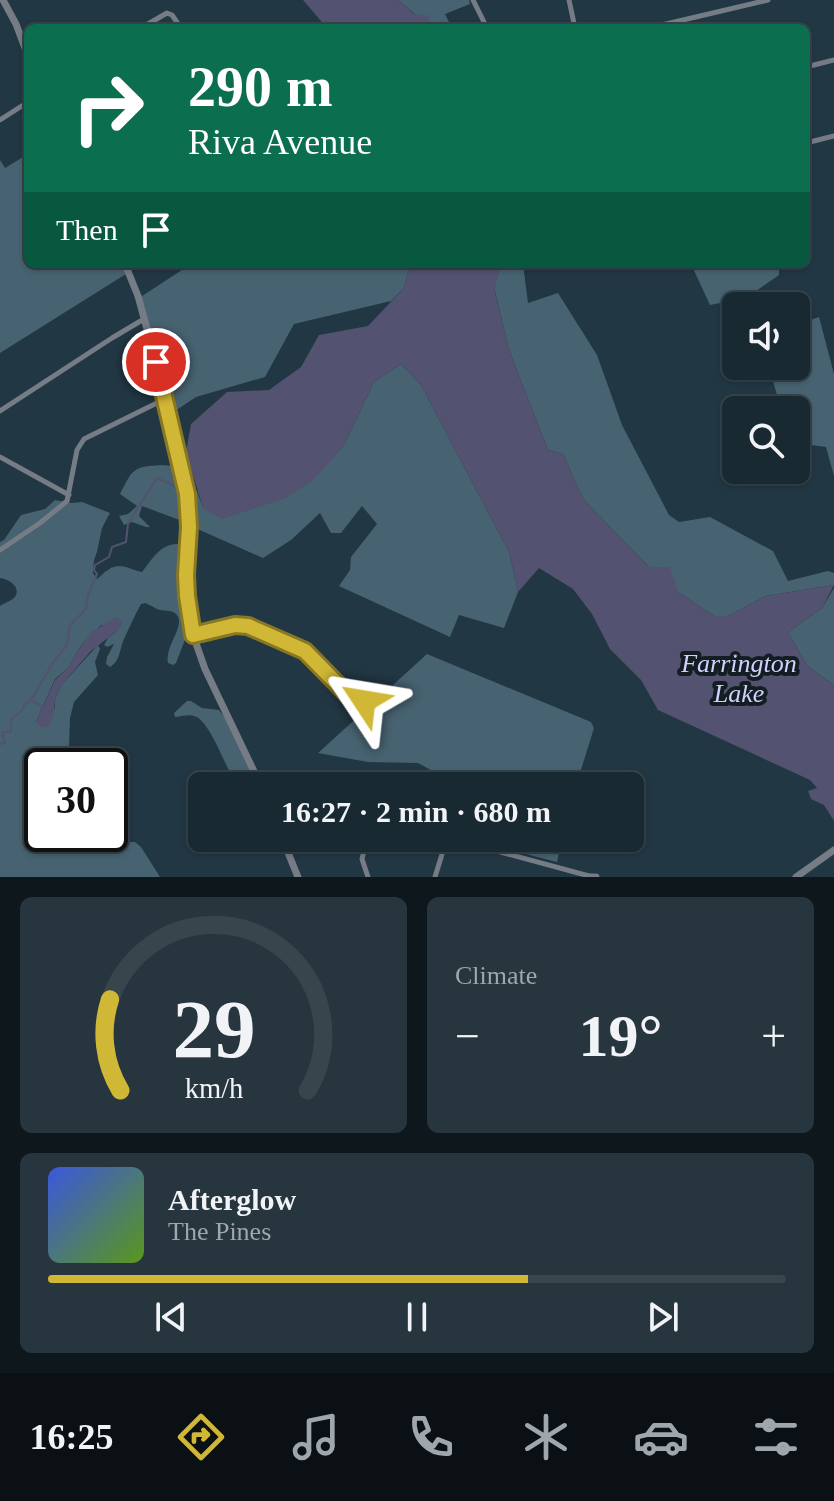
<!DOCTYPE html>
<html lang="en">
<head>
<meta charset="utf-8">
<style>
  :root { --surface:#192932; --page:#26353e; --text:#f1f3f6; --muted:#9fa6ac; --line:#37454d; --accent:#d1b736 }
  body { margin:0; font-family:"Times New Roman",serif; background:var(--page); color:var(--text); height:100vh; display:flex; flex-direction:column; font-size:30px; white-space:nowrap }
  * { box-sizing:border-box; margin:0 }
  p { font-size:26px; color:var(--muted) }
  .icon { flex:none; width:44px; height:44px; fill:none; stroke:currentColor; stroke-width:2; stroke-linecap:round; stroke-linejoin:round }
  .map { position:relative; height:877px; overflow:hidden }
  .panel { display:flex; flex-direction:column; gap:20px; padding:20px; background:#0e171c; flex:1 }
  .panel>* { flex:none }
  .banner { position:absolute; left:24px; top:24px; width:786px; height:244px; border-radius:12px; box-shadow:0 2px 6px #0004,0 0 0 2px var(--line); background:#0b6e4f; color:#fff; overflow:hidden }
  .controls { position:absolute; left:722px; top:292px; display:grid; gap:16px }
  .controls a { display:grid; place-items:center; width:88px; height:88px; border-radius:12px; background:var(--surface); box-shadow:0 2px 6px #0004,0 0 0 2px var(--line); font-size:40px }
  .speed { position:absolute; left:24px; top:748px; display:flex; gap:16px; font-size:40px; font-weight:700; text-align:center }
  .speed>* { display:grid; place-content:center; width:104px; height:104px; border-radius:50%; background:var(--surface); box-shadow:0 2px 6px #0004,0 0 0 2px var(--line); line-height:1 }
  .speed .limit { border:4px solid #111; border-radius:12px; background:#fff; color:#111 }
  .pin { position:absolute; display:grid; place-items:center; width:68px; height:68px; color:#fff; margin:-34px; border:4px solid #fff; border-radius:50%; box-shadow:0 2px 8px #0007 }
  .me { position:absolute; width:88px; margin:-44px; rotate:303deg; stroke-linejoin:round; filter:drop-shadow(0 0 6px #0008) }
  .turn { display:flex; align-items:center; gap:28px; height:168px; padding:0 32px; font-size:36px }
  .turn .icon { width:104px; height:104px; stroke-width:2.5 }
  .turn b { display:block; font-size:56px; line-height:68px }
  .then { display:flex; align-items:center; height:76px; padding:0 32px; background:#0003; gap:16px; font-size:30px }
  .big { font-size:60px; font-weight:800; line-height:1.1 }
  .panel .widget { flex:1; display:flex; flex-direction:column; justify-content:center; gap:12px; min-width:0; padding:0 28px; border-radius:12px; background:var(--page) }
  .panel .dial { align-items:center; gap:0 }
  .dial svg { height:208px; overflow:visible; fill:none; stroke:var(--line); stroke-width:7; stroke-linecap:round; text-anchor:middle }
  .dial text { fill:var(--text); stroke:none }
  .song { display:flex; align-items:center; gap:24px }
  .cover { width:96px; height:96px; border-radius:12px; background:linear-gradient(135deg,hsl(230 70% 55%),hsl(90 70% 35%)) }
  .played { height:8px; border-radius:4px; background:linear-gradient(90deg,var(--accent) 65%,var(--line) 65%) }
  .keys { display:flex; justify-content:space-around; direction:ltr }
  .heat { display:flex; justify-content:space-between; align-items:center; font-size:44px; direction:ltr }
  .panel .tiles { flex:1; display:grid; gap:20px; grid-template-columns:1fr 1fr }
  .widget:last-child { grid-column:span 2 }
  .trip { position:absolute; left:188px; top:772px; width:456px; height:80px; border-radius:12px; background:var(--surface); box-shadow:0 2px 6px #0004,0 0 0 2px var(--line); font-weight:800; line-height:80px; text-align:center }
  .dock { display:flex; height:128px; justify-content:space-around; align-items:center; background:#0a1014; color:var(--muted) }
  .dock .icon { width:56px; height:56px }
  .dock .current { color:var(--accent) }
  .dock b { font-size:36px; color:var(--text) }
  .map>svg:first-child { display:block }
  .green { fill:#476270 }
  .water { fill:#535270 }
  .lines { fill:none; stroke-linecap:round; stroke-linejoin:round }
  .stream { stroke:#535270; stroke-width:2 }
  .minor { stroke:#767c85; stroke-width:5 }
  .tertiary { stroke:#767c85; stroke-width:7 }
  .route-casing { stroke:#887723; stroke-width:20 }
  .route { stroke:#d1b736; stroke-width:14 }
  .labels { text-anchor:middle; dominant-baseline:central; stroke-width:8; stroke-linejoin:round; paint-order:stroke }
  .water-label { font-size:26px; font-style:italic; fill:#d1d0fe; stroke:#131d22 }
</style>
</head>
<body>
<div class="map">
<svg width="834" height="877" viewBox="0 0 834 877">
  <rect width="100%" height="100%" fill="#213743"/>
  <path class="green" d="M398,0H469L470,4L445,14L452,28H431Z
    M28,154V264H142L0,353V160L5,168Z
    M191,264H410L404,288L391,301L294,324L265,377L196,397L172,413L139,298Z
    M501,264H523L528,303L558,293L597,355L622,425L669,515L679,522L710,517L773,551L788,581L828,571L834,573V585L766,596L728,616H714L678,592L649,567L583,499L563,454L548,450L509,350L494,288Z
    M691,264H779V275L746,298L710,305Z
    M819,317L834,374V476L826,447L796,443V410H781L769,366H796V325Z
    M401,364L421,385L509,552L518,592L504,628L459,615L450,637L339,586L350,570L351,557L377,524L362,506L341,533H331L320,513L291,540L263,558L193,527L191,492L197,491L203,508L343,447L374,382Z
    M161,465L175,466L182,521L142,506L139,516L150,527H146L132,522L124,525L119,516L128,514L137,506L120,494C133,469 132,467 161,465Z
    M55,500L71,503L82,502L110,513L102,528L97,552L94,560L93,573L97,579C101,576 104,572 108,570C120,561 130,570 142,572C154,557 163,540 184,545L181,570V595L188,632L176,663L173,665L168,663C164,646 187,625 176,614C171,609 163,612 157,609C153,607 150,605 145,603L141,604C135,615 129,628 124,639C119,650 121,660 110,667L106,664L107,657L114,644L107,647L104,645L108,638L117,631L101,625L82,644L68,668L55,679L36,722L55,708V699L62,684L98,645L100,649L95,662L98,675L74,702L70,718L69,747L59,754L47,757L44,766H42V780L40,788L42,792V834H84L99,850L116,853L130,842H135L141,847L160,877H0V606C4,603 14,600 16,595C20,585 7,579 0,578V542L4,540L21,515L45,509Z
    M834,588V685L807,666L788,632L822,608Z
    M427,654L591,722L594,728L576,786H523L521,784L516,786H500L491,781L460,786L418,763L368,762L318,753Z
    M187,701H191L202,708L219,710L227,720L258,786H239L235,781C225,767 210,720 194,716C189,714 180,717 175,717L174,713Z
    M525,838H562L557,862L522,853Z"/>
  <path class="water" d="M303,0H398L414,14L430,16L428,25L431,28H327Z
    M410,264H501L494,289L509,350L548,450L563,454L583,499L649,567H670L678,592L714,616H728L766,596L834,585L822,608L788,632L807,666L834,685V821L824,805L811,799L808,791L817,788L810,780L658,710L641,680L610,649L592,614L573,589L539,568L518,592L509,552L421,385L401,364L374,382L343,447L312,481L286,498L222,519L203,508L186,452L191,424L227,392L269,390L301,367L319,335L368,326L404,288Z
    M116,617L122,620L121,626L117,631L91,651L62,684L55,699L54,713L50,725L42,728L36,722L55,680L68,668L82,644L93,631Z"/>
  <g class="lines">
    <path class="stream" d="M31,700L43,707
      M0,744L5,743L2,733L11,731V719L22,711L24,705L31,700L54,661L67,645L70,625L86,609L88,595L97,574L94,570L95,565L109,557L112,547L126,542L128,524L157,478L177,487H183"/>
    <path class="minor" d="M473,0L487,28
      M569,0L575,28
      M141,28L167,13L172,15L181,28
      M649,28L768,0
      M806,67L834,60
      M0,120L28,102
      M806,143L834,136
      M0,411L112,338L144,319
      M0,457L69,495
      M0,550L40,523L67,501L77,450L84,439L165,399
      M193,635L235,625L248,626L305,651L351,698
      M350 702a7 7 0 1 1 14 0a7 7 0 1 1-14 0Z
      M367,838L362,859L368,877
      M449,838L589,876
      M435,877L447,838"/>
    <path class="tertiary" d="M3,0L16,24L28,56
      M125,264L138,296L156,362L187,494L189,527L186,575L187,596L193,635L205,669L261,786
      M282,838L298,877
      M588,877H596
      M796,877L834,850"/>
  </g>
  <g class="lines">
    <g class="route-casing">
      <path id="route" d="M156,362L187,494L189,527L186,575L187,596L193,635L235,625L248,626L305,651L351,698L359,695L364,701"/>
    </g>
    <use href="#route" class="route"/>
  </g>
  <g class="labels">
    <g class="water-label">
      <text x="739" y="663">Farrington<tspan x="739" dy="30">Lake</tspan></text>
    </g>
  </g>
</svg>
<div class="controls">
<a><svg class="icon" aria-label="sound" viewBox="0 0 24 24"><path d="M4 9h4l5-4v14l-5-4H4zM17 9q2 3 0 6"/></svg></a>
<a><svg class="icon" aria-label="search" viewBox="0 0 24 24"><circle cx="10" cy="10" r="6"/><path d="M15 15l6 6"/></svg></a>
</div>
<div class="speed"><div class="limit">30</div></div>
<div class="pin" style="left:156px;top:362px;background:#d93025"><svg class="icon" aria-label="arrive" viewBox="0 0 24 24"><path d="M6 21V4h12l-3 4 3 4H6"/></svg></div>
<svg class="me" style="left:364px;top:701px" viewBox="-20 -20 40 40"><path d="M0-17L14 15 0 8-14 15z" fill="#d1b736" stroke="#fff" stroke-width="4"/></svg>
<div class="trip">16:27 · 2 min · 680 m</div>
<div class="banner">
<div class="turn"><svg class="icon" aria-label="right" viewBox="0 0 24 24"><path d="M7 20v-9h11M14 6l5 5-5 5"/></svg><div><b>290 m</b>Riva Avenue</div></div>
<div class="then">Then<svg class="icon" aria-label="arrive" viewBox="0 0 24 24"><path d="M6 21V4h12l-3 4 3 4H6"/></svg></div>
</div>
</div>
<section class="panel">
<div class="tiles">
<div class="widget dial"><svg viewBox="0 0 100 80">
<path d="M14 69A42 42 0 1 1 86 69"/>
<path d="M14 69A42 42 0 0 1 10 34" stroke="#d1b736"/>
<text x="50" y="56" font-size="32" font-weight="700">29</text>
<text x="50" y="72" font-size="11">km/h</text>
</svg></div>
<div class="widget"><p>Climate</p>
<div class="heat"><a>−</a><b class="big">19°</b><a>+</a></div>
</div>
<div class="widget">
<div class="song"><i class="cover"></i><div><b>Afterglow</b><p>The Pines</p></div></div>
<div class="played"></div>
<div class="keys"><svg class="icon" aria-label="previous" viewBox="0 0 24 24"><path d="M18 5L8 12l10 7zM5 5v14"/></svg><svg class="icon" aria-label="pause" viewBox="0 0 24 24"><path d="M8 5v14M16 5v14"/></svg><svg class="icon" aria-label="next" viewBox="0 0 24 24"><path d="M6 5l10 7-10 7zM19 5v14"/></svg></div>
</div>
</div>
</section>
<nav class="dock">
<b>16:25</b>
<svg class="icon current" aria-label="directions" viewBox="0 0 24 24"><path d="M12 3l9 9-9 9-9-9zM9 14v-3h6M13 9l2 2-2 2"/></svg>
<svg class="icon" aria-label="music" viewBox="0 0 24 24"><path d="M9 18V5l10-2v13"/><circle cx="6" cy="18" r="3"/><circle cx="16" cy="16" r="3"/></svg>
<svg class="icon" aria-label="phone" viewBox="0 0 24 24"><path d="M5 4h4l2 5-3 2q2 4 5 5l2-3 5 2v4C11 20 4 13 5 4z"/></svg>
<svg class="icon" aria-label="climate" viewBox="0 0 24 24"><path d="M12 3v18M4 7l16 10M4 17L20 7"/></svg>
<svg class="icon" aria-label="car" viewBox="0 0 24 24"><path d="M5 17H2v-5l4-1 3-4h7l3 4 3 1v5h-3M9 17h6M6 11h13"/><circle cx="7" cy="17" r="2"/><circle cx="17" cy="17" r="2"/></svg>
<svg class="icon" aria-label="filters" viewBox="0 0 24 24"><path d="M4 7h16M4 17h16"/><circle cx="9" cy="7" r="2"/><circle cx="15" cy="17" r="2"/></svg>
</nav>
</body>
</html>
